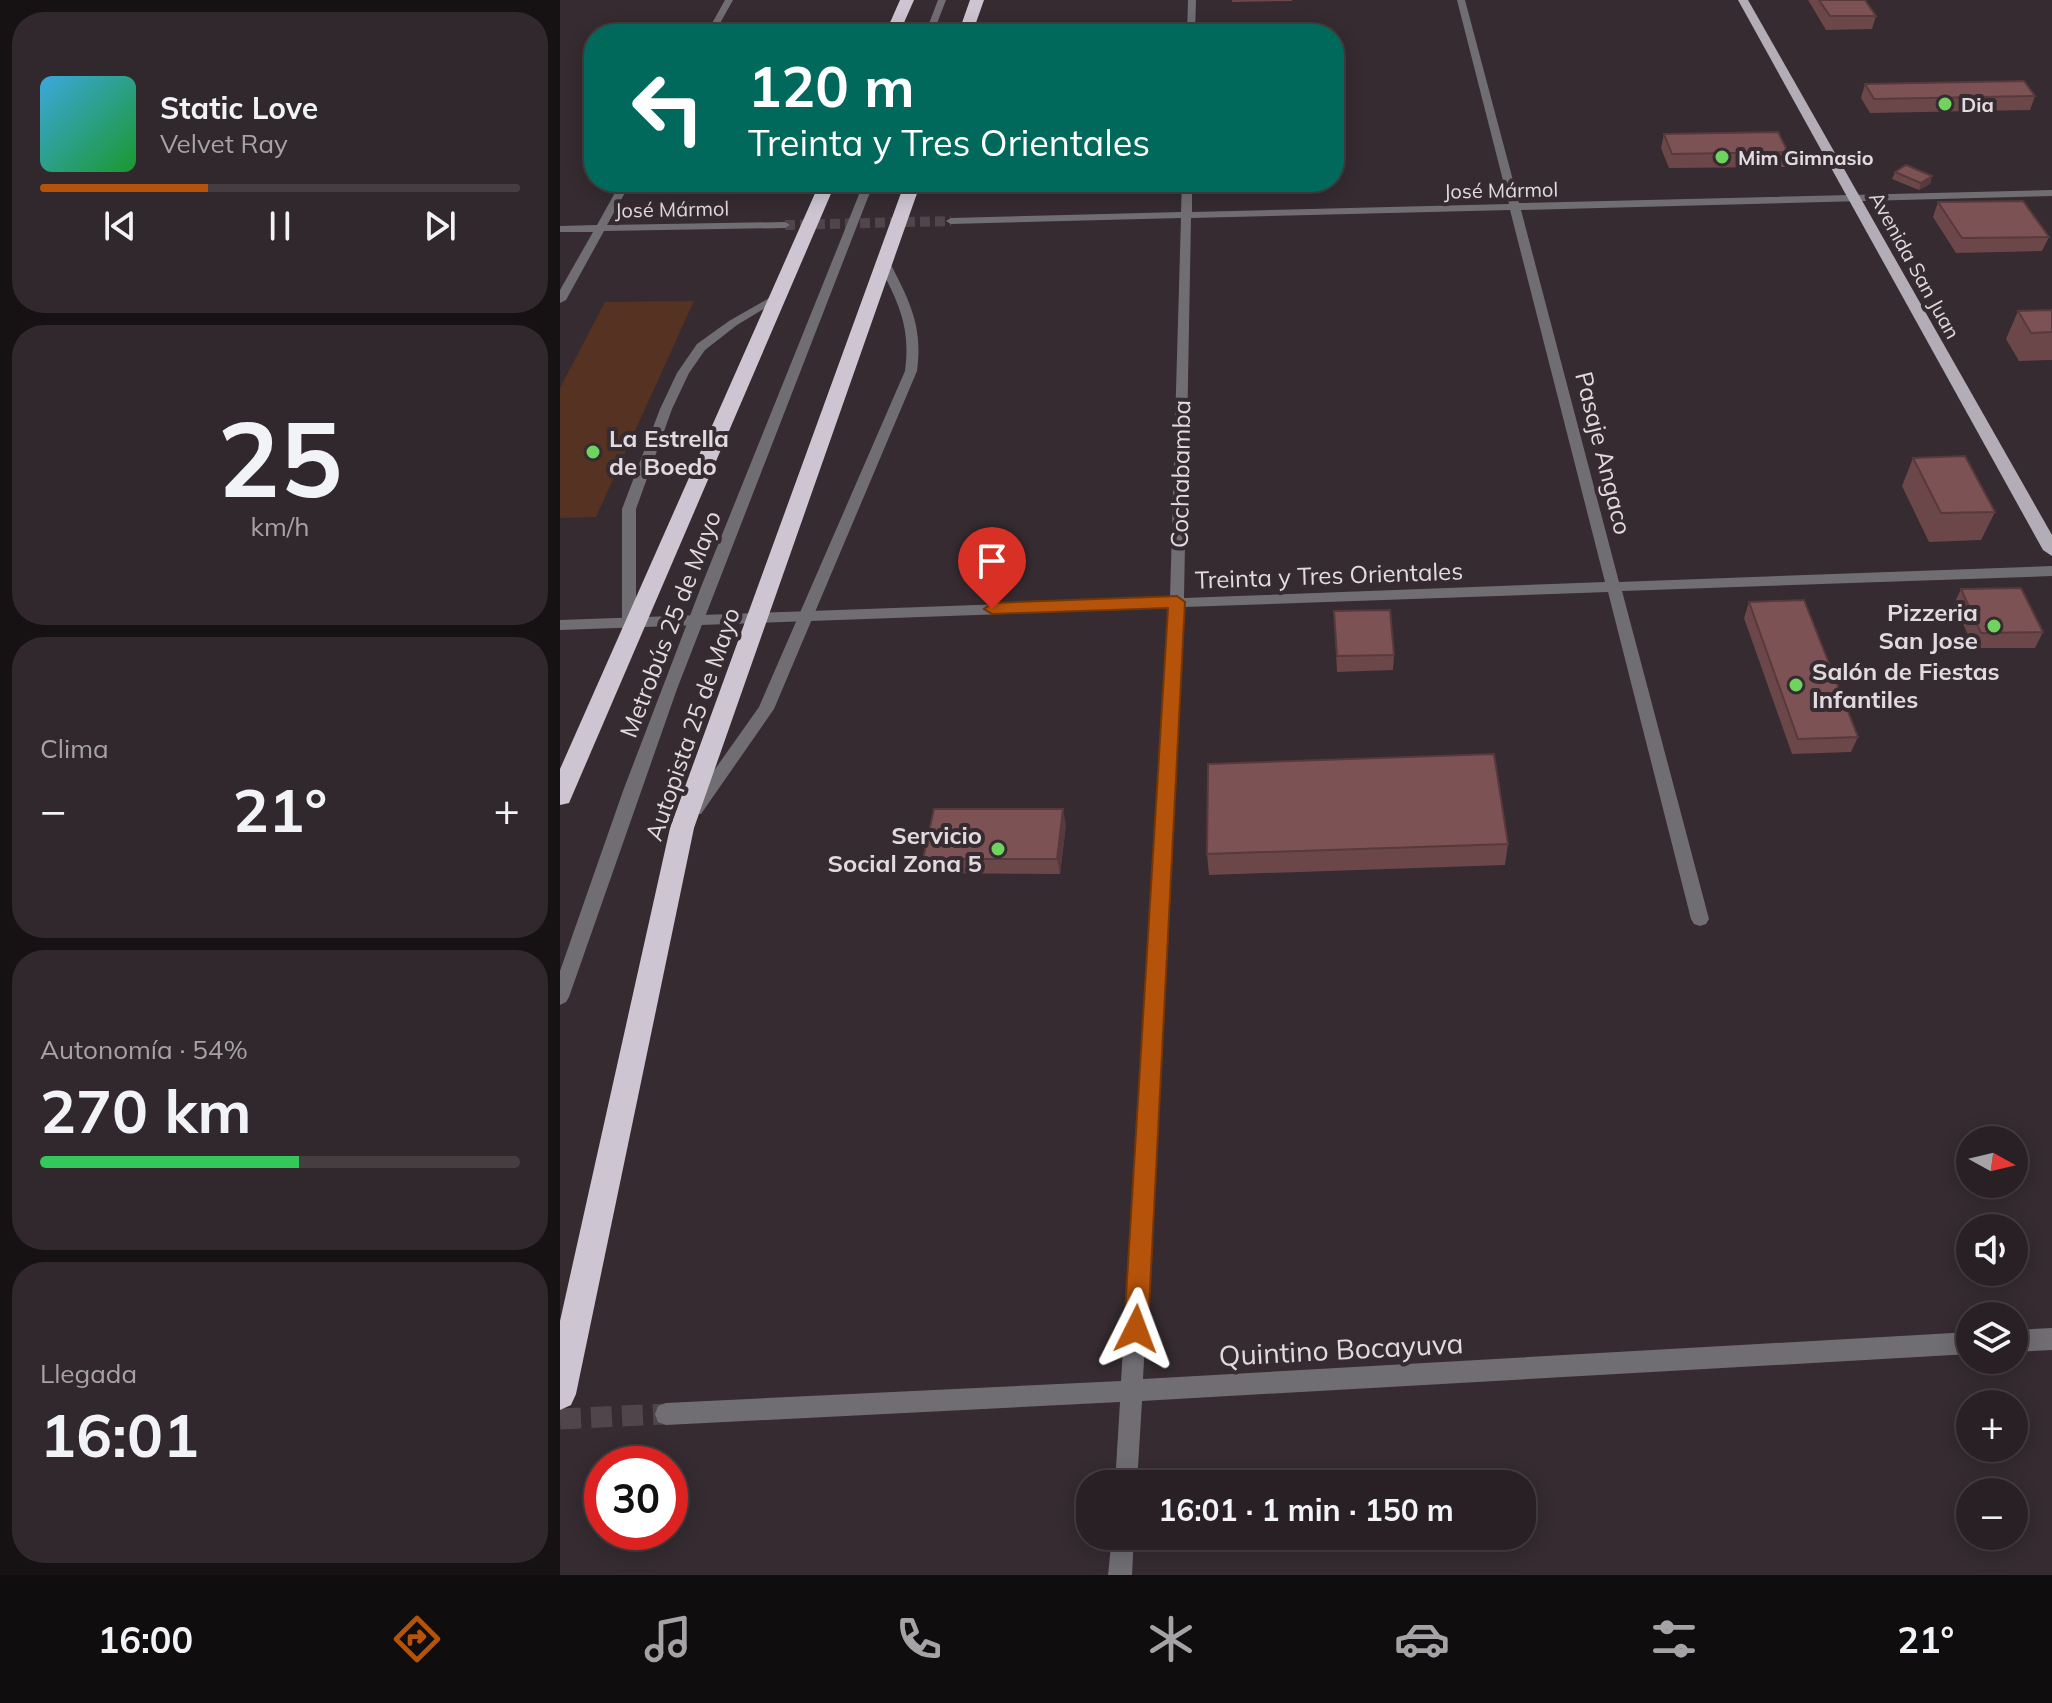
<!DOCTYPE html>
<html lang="es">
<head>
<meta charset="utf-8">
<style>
  :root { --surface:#282024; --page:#30282c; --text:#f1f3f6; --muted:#a5a3a6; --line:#443e41; --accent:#b45309 }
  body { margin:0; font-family:Mulish,sans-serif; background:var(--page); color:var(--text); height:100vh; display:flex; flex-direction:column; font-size:30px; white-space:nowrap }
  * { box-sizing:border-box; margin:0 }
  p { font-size:26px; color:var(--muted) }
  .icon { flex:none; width:44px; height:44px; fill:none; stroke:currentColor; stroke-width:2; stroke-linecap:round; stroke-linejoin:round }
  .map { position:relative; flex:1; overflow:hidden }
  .drawer { display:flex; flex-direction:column; gap:12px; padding:12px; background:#161214; width:560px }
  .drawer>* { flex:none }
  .banner { position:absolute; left:24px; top:24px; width:760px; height:168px; border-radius:32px; box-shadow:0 4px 20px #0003,0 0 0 2px var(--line); background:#00695c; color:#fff; overflow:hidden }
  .needle { width:52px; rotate:98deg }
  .fabs { position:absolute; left:1396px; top:1126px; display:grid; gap:16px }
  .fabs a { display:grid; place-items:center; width:72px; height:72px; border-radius:50%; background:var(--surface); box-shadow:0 4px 20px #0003,0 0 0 2px var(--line); font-size:40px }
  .speed { position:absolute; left:24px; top:1446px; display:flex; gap:16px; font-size:40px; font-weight:700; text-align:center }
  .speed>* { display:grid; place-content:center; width:104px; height:104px; border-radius:50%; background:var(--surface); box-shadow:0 4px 20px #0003,0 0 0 2px var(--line); line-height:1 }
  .speed .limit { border:12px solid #d22; background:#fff; color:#111 }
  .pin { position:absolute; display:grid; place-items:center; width:68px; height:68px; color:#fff; margin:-82px -34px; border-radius:50% 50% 50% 0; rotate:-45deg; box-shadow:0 0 8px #0007 }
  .pin .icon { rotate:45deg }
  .me { position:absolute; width:88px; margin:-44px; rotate:3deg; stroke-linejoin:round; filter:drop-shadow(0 0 6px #0008) }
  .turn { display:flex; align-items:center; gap:28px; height:168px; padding:0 32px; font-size:36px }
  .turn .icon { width:104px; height:104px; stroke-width:2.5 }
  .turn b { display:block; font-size:56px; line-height:68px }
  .big { font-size:60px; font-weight:700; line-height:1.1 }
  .drawer .tile { flex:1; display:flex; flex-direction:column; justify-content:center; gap:12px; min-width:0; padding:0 28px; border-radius:32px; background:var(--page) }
  .drawer .dial { align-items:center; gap:0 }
  .dial b { font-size:104px; line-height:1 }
  .song { display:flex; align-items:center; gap:24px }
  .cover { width:96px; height:96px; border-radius:12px; background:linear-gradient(135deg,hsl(200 70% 55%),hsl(130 70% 35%)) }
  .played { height:8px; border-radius:4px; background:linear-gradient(90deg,var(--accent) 35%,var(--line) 35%) }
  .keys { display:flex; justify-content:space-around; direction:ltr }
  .heat { display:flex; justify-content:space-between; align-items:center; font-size:44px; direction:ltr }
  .charge { height:12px; border-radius:6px; background:linear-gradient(90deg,#34c759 54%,var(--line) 0) }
  .trip { position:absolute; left:516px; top:1470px; width:460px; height:80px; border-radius:32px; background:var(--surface); box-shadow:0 4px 20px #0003,0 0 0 2px var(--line); font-weight:700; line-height:80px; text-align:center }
  .tab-bar { display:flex; height:128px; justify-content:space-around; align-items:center; background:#100d0e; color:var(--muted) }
  .tab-bar .icon { width:56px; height:56px }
  .tab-bar .on { color:var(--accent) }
  .tab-bar b { font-size:36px; color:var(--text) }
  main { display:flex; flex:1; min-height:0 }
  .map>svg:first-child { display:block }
  .green { fill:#553221 }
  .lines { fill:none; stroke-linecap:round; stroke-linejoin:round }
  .street-tunnel-far1 { stroke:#4f454a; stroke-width:10; stroke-dasharray:10 5; stroke-linecap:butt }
  .street-tunnel { stroke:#4f454a; stroke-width:21; stroke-dasharray:21 10; stroke-linecap:butt }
  .lane { fill:#716e73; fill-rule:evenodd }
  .street { fill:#716e73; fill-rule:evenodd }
  .primary { fill:#b3adb7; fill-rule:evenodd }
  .highway { fill:#cdc6d2; fill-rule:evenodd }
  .wall { fill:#6c4749 }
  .shaded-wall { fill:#58393c }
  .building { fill:#7d5255; stroke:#58393c; stroke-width:2 }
  .route { fill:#b45309; stroke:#753606; stroke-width:2 }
  .poi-dot { fill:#6fd35f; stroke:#352b30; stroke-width:3 }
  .labels { text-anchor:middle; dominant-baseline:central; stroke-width:8; stroke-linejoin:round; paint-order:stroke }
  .far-poi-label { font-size:20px; font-weight:bold; fill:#e1dade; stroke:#352b30; text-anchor:start }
  .far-street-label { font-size:20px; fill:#e1dade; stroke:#352b30 }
  .poi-label { font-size:24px; font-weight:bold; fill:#e1dade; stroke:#352b30; text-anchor:start }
  .street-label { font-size:24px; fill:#e1dade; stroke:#352b30 }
  .near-street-label { font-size:28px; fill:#e1dade; stroke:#352b30 }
</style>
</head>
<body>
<main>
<section class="drawer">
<div class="tile">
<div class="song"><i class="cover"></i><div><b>Static Love</b><p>Velvet Ray</p></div></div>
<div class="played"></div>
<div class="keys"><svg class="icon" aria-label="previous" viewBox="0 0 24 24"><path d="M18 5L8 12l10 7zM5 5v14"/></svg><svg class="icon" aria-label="pause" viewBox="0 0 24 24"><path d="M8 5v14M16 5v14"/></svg><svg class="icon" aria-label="next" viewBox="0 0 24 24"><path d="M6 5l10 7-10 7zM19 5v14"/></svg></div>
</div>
<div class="tile dial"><b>25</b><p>km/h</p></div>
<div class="tile"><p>Clima</p>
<div class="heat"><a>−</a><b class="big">21°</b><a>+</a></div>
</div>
<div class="tile"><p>Autonomía · 54%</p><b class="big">270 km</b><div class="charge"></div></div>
<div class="tile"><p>Llegada</p><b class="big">16:01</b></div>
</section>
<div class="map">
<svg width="1492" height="1575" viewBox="0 0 1492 1575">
  <rect width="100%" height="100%" fill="#352b30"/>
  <path class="green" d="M134,301L36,517L0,518V388L45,302Z"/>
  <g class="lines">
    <path class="street-tunnel-far1" d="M225,225L391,221"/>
    <path class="street-tunnel" d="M0,1419L106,1414"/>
    <path class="lane" d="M378,0H386L373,34H365Z
      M304,182H314L117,689L9,997L6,1002L0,1005V971L63,791L141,587Z
      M320,261L330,263C350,302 363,326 357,371L214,709L141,814H129L127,810L129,806L199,707L345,371C351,326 338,302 318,263Z
      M218,293L224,296L222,298L177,325L145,350L129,373L112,409L76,509V633L74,637H64L62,633V509L100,409L117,373L137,344L169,321Z"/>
    <path class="street" d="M165,0H173L154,34H146Z
      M628,0H636L635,34H627Z
      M897,0H905L959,203L1492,190V196L961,210L1059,582L1492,566V576L1062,591L1149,919L1146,924L1140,926L1134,924L1131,919L1048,592L624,607L583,1379L1410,1332V1354L582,1401L577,1484H555L560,1402L106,1425L98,1422L95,1414L98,1406L106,1403L561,1381L609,608L0,630V620L610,598L621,218L391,224L386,221L391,218L621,212L622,182H632V212L949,204ZM950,210L1045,582L624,598L631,218Z
      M61,182H71L47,225L225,222L230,225L225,228L44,231L6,300L0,303V290L33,232H0V226L37,225Z
      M1492,1328V1350L1454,1352V1330Z
      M552,1536H574L572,1575H548Z"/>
    <path class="primary" d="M1178,0H1188L1492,535V556L1483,550Z"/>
    <path class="highway" d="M340,0H354L339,34H325Z
      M410,0H424L412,34H398Z
      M260,182H276L12,796L9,803L0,805V769Z
      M345,182H361L134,828L16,1394L11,1405L0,1410V1321L110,828Z"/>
  </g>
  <path class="wall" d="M672,0H732V1L672,2Z
    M1248,0H1305L1316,16L1312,29L1266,30Z
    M1305,84L1475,96L1470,110L1310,113L1301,98Z
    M1104,134L1228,152L1225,167L1109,168L1101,148Z
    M1335,172L1372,176L1370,184L1359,190L1332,179Z
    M1378,202L1489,237L1482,251L1396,253L1373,217Z
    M1492,310V360L1459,361L1446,339L1458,311Z
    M1353,458L1435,512L1421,540L1369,542L1342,486Z
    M1401,589L1483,632L1475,648H1414L1394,604Z
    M1189,602L1298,737L1291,752L1232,754L1184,618Z
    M774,611L834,655L833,670L777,672Z
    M506,824L500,874L368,873L363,859Z
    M948,844L945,865L649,875L647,854Z"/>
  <path class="shaded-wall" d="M1372,176L1370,184L1359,190L1361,183Z
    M503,809L506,824L500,874L497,859Z"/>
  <path class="building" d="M1259,0H1305L1316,16H1270Z
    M1464,81L1475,96L1314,99L1305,84Z
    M1218,132L1228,152L1112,154L1104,134Z
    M1346,165L1372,176L1361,183L1335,172Z
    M1463,201L1489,237L1402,238L1378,202Z
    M1492,310V332L1471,333L1458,311Z
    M1405,456L1435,512L1381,513L1353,458Z
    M1461,588L1483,632L1421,633L1401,589Z
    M1244,600L1298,737L1238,739L1189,602Z
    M830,610L834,655L777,656L774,611Z
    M934,754L948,844L647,854L648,764Z
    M374,809H503L497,859H363Z"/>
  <path class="route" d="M617,596L625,602L588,1329L584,1337L576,1341L568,1337L564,1329L608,608L432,614L424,609L432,603Z"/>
  <g class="poi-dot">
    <circle cx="1385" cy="104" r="8"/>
    <circle cx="1162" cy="157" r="8"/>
    <circle cx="33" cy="452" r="8"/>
    <circle cx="1434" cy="626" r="8"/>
    <circle cx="1236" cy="685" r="8"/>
    <circle cx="438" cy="849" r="8"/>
  </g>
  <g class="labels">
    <g class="far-poi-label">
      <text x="1401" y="104">Dia</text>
      <text x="1178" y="157">Mim Gimnasio</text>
    </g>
    <g class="far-street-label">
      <text transform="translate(941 190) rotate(-1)">José Mármol</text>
      <text transform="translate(112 209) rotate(-1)">José Mármol</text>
      <text transform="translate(1355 265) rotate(61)">Avenida San Juan</text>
    </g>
    <g class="poi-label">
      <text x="49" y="438">La Estrella<tspan x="49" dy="28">de Boedo</tspan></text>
      <text x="1418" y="612" text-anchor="end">Pizzeria<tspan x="1418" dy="28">San Jose</tspan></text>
      <text x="1252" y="671">Salón de Fiestas<tspan x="1252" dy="28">Infantiles</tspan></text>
      <text x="422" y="835" text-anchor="end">Servicio<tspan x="422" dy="28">Social Zona 5</tspan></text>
    </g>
    <g class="street-label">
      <text transform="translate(1044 453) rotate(76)">Pasaje Angaco</text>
      <text transform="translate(620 474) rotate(-89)">Cochabamba</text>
      <text transform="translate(769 575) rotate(-2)">Treinta y Tres Orientales</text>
      <text transform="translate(110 624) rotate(-69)">Metrobús 25 de Mayo</text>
      <text transform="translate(132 724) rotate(-71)">Autopista 25 de Mayo</text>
    </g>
    <g class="near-street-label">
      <text transform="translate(781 1349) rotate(-3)">Quintino Bocayuva</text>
    </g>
  </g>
</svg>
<div class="fabs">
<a><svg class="needle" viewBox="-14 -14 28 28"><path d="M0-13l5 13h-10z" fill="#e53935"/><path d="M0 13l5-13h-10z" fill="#a5a3a6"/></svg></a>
<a><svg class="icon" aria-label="sound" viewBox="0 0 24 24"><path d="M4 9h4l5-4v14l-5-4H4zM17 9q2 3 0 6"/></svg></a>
<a><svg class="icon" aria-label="layers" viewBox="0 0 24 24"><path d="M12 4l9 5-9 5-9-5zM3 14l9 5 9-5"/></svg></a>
<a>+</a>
<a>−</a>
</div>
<div class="speed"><div class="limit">30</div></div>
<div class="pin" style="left:432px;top:609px;background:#d93025"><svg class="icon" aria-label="arrive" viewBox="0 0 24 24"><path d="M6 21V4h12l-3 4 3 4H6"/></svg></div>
<svg class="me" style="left:576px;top:1329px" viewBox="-20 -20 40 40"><path d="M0-17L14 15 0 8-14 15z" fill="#b45309" stroke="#fff" stroke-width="4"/></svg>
<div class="trip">16:01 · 1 min · 150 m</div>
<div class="banner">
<div class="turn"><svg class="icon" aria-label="left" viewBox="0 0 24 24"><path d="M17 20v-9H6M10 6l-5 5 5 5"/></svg><div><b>120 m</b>Treinta y Tres Orientales</div></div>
</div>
</div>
</main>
<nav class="tab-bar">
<b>16:00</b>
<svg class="icon on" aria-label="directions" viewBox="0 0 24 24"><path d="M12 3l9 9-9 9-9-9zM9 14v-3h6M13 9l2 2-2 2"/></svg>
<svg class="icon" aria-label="music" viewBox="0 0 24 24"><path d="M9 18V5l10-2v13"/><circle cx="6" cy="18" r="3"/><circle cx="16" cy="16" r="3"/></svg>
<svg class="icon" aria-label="phone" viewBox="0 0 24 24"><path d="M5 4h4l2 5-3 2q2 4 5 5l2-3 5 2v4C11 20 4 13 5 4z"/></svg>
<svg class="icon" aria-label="climate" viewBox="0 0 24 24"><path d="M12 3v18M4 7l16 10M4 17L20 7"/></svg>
<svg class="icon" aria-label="car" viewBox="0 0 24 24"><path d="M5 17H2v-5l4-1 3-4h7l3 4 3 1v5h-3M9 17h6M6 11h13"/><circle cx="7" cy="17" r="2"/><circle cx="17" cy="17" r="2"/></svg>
<svg class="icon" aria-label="filters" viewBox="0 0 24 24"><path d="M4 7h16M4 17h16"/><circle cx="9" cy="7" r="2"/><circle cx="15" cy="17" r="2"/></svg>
<b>21°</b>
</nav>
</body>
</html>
